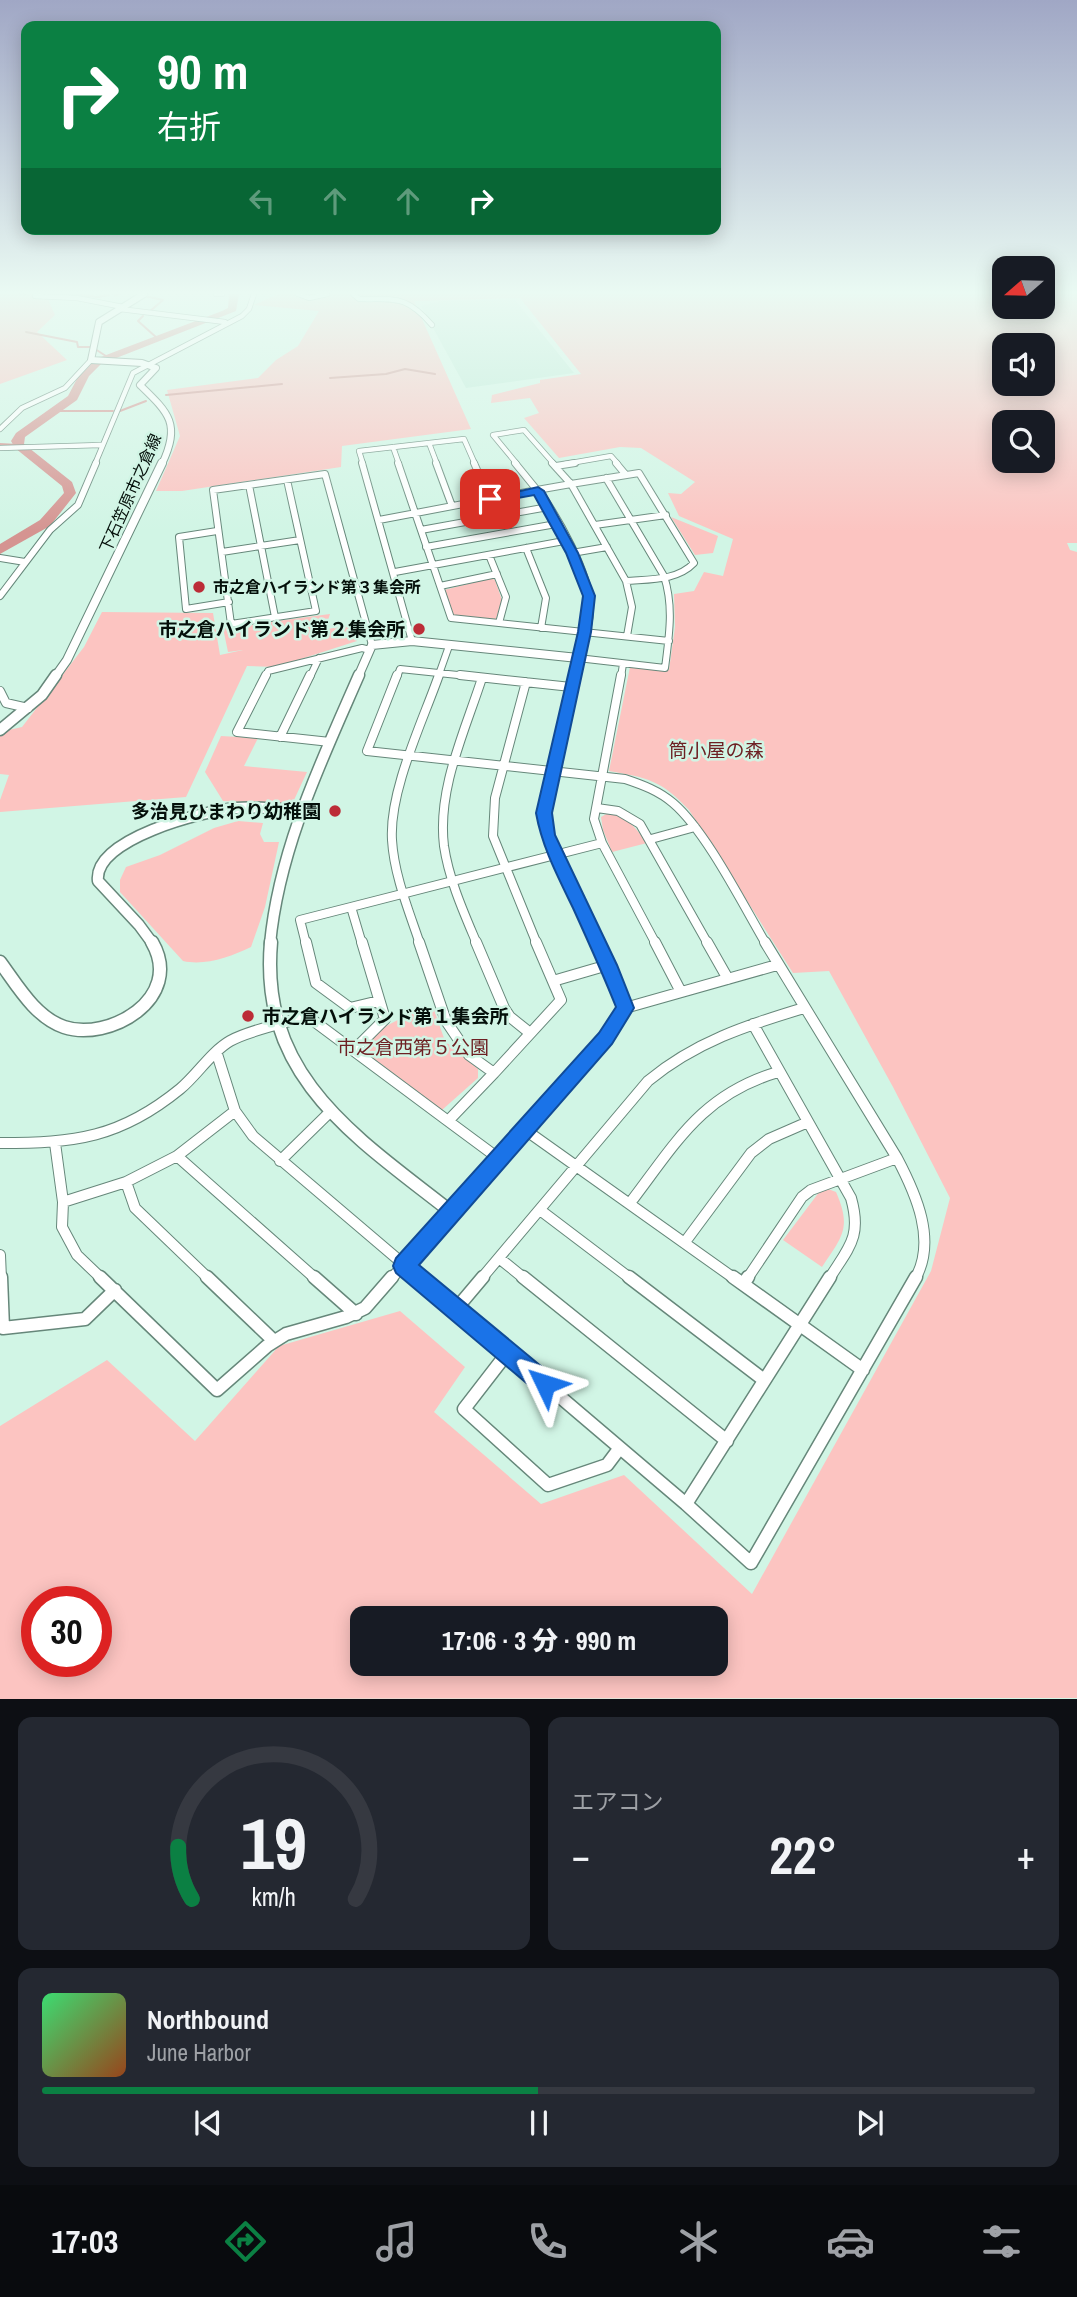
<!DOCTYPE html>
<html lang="ja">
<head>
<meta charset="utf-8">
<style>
  :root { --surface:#171b24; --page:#242831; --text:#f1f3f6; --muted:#9ea1a6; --line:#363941; --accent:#0b8043 }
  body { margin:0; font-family:"Archivo Narrow","Noto Sans JP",sans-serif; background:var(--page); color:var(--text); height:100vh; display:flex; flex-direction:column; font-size:26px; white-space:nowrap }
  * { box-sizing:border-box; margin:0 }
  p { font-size:23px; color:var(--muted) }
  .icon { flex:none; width:38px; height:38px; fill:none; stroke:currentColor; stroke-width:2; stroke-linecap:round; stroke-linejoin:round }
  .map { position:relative; height:1699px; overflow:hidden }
  .drawer { display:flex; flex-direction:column; gap:18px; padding:18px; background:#0d0f14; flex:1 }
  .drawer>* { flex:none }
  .guide { position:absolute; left:21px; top:21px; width:700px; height:214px; border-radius:14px; box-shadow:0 4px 18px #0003; background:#0b8043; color:#fff; overflow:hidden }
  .needle { width:46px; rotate:250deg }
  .fabs { position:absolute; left:992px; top:256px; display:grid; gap:14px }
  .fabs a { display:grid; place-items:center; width:63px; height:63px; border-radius:14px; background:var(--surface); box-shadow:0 4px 18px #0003; font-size:35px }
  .speed { position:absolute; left:21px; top:1586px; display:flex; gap:14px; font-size:35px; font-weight:700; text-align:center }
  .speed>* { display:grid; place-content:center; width:91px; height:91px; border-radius:50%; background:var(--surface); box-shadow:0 4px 18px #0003; line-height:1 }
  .speed .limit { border:10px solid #d22; background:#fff; color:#111 }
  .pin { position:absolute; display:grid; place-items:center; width:60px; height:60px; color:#fff; margin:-30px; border-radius:14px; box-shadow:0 4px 10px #0006 }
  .me { position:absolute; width:77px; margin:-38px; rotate:311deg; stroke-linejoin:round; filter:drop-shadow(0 0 5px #0008) }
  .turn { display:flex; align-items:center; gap:24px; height:147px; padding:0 21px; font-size:32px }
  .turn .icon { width:91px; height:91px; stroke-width:2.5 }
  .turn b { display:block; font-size:49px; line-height:60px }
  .lanes { display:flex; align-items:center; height:66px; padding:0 21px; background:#0003; justify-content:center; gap:35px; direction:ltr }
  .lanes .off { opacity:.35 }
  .big { font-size:52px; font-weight:800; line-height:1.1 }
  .drawer .card { flex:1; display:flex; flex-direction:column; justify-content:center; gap:10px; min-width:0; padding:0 24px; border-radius:14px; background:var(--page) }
  .drawer .dial { align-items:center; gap:0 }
  .dial svg { height:182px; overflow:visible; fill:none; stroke:var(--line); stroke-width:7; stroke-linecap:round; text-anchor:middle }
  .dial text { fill:var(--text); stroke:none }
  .song { display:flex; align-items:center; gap:21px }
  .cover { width:84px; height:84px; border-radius:10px; background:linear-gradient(135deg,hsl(140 70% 55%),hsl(20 70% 35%)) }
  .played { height:7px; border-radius:4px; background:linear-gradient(90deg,var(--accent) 50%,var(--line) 50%) }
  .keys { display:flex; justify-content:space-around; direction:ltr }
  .heat { display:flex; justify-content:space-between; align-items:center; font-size:38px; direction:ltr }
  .drawer .tiles { flex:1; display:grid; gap:18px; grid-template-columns:1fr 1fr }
  .card:last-child { grid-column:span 2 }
  .trip { position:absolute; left:350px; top:1606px; width:378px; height:70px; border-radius:14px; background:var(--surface); box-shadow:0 4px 18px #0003; font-weight:800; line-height:70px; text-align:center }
  .tabs { display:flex; height:112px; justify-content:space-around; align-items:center; background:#090b0e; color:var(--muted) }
  .tabs .icon { width:49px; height:49px }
  .tabs .selected { color:var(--accent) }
  .tabs b { font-size:32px; color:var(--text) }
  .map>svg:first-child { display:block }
  .built { fill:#bfebd8 }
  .green { fill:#fcc4c1; fill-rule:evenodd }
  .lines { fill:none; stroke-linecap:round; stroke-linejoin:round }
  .stream { stroke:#d59491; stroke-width:2 }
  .river { fill:#d59491; fill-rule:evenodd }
  .street-far4-casing { stroke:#66877a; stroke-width:6 }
  .street-far3-casing { stroke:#66877a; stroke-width:8 }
  .street-far2-casing { stroke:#66877a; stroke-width:10 }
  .street-far1-casing { stroke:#66877a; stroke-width:12 }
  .street-casing { stroke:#66877a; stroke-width:15 }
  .secondary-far3-casing { stroke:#66877a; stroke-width:8 }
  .secondary-far2-casing { stroke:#66877a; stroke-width:10 }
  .secondary-far1-casing { stroke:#66877a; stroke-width:13 }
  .secondary-casing { stroke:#66877a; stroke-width:15 }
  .street-far4 { stroke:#fff; stroke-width:4.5 }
  .street-far3 { stroke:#fff; stroke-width:6 }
  .street-far2 { stroke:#fff; stroke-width:8 }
  .street-far1 { stroke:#fff; stroke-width:10 }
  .street { stroke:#fff; stroke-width:12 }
  .secondary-far3 { stroke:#fff; stroke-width:6 }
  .secondary-far2 { stroke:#fff; stroke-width:8 }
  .secondary-far1 { stroke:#fff; stroke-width:10 }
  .secondary { stroke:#fff; stroke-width:12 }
  .route { fill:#1a73e8; stroke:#114b97; stroke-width:2 }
  .poi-dot { fill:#bc2c37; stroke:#d1f5e5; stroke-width:2.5 }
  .labels { text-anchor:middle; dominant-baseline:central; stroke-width:5; stroke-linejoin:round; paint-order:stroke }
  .far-street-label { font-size:16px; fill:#040f0a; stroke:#d1f5e5 }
  .far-poi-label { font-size:16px; font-weight:bold; fill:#040f0a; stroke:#d1f5e5; text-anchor:start }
  .poi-label { font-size:19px; font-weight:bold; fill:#040f0a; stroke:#d1f5e5; text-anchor:end }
  .park-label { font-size:19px; fill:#6d2023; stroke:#d1f5e5 }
</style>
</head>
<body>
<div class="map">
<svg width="1077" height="1699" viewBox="0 0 1077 1699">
  <rect width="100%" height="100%" fill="#d1f5e5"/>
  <path class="built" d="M515,300L574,373L466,388L421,306L440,301Z"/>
  <path class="green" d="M0,294H53L48,299L55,315L37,332L67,360L0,384Z
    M278,294H1004V306H1043V294H1077V543H1067L1070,550L1077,552V1698L0,1699V1426L107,1360L195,1441L279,1346L400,1311L465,1367L434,1412L541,1504L624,1475L752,1594L931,1271L950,1198L893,1087L829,971L793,973L689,810C661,780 648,778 609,771L630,667L669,670L675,627L674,594L694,591L704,572L723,576L733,539L679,516L668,493L681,494L695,482L641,448L620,447L559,458L524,418L539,413L530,398L491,403L492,395L540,383V380L581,374L520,298L414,301L471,429L342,446L341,467L182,491H156L180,436L167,390L258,378L276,360L298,346L319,311L254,305ZM1004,345H1043V383H1004ZM1004,422H1043V460H1004ZM37,1601H96V1661H37ZM362,1619H716V1664H362Z
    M671,517L718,536L713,553L695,555Z
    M491,578L495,580L502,600L496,619L458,617L452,614L444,590Z
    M102,612L213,613L220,655L243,650L228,652L223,628L330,614L325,629L302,635L351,624L357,641L276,667L247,666L186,797L0,812V800L9,775L0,774V732L22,727L84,647Z
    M221,736L258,738L244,766L307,772L294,800L284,804L223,801L205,772Z
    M608,813C627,816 636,828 647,843L612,852L603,830L601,817Z
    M238,821L263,823L260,834L264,842H279L265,907L251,947C230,957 205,966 183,961L120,892V880L126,867L160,855L214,828Z
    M433,1007L445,1041L478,1069V1078L442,1110L365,1052C372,1025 410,1015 433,1007Z
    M823,1187L836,1192C852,1228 842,1237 822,1267L783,1240Z"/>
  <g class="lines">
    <path class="stream" d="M18,294H27
      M76,294L97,297L109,295
      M115,295L121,294
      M144,296L163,300L149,312
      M143,316L138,321L157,338
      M26,332L77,342L78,347H92L109,358
      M330,378L386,374L405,369L435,374
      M166,395L282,384
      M56,411H113
      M120,411L146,401
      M0,444L18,445"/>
    <path class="river" d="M229,294H239L236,311L101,364L89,376L77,400L25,437L24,444L72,482L76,493L50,526L0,554V544L40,520L64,493L62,486L15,448L11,441L16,433L68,396L79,375L93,360L222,311L228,308Z"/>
    <g class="street-far4-casing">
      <path id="street-far4" d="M216,294H222
        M298,294L309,298L327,294
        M353,294L359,299C395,300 405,294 432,325
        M35,296L77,298L123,307
        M120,309L225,322
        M0,429L22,408L65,388L91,360
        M429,443L437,464
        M393,447L399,464
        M0,448L101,445
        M95,464L133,373L242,316L249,309L254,294
        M363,464L359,451L464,439L475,464
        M517,464L493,435L524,430L554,464
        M565,464L611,456L618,464"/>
    </g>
    <g class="street-far3-casing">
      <path id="street-far3" d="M362,463L412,641
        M398,463L451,618L499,623L506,597L489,555
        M436,463L452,506
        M474,463L490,499
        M515,463L537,490
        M552,463L571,484
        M616,463L626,475
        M556,466L575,463
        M639,473L694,563C677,581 649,579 626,581L571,484Z
        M287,480L316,611L231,624L213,490L325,474L372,645
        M249,485L275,617
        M537,490L571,484
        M379,520L537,490
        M595,525L666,515
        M421,530L548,507
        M217,531L179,537L186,609L229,602
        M426,547L556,524
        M526,548L546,598L541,628
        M222,552L300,540
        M572,553L607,547
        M0,558L25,562
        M395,572L564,541
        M626,581L632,607L627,636
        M440,586L497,574
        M0,596L50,530L78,505L96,463
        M499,623L669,641
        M265,677L268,671L362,648L370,650
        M310,677L319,658
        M397,677L400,669L477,677
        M438,677L449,646
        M574,677L578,658L665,668C669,636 674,607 664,576L606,478
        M621,677L623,664"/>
    </g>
    <g class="street-far2-casing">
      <path id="street-far2" d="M266,675L237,732L330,742
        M397,675L367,751L625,779C643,785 659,791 673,803C706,831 743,905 766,944
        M460,675L571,687
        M574,675L544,813L555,855L598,944
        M621,675L594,819L602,843L656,944
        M526,682L495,798L493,836L537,944
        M0,691L6,703L28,708
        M280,737L310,675
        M597,808L618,811L640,824L708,944
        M651,839L695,827
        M351,907L362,944
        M306,944L300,920L602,843
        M420,944C409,911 394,875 392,840C389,791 422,723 439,675
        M477,944C464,913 449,880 444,846C437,789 465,731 482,678"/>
    </g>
    <g class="street-far1-casing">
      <path id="street-far1" d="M306,942L316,983L350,1008L379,1001
        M419,942L446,1021L469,1055L494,1073L448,1121L498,1158
        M476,942L504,1008L510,1017L530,1033
        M655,942L681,992
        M707,942L728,979
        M765,942L897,1158C916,1194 937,1241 915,1279
        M553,981L608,965
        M625,1008L777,965
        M753,1024L851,1198C862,1237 849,1247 829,1279
        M354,1050L385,1019L362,942
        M217,1054L235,1111L253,1136L421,1279
        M494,1073L561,1000L536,942
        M524,1129L735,1279
        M0,1143C75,1143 120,1138 180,1089C197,1075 211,1052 230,1041C249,1030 286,1023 307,1016L448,1121
        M55,1143L63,1202L62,1227L77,1255L102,1279
        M177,1156L316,1279
        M280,1161L331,1111
        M126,1182L135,1208L209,1279
        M63,1202L126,1182L177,1156L235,1111
        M630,1203C676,1143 701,1095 778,1072
        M540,1210L631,1279
        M685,1242L751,1153L769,1139L808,1122
        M0,1255L1,1279
        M499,1258L525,1279
        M391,1279L605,1039L625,1008L623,997L597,942
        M481,1279L648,1081C695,1042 747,1025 804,1008
        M747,1279L802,1197L811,1190L897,1158"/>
    </g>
    <g class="street-casing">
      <path id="street" d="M1,1277L3,1328L85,1319L115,1290
        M100,1277L217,1390L267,1346L286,1334L346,1317L365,1308L392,1277
        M207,1277L274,1341
        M314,1277L356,1314
        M419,1277L686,1504L751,1563L916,1277
        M523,1277L727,1441
        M629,1277L764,1380
        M733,1277L863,1370
        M744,1283L748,1277
        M456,1309L483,1277
        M508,1352L464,1409L548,1485L607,1465L619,1449
        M686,1504L830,1277"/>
    </g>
    <g class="secondary-far3-casing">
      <path id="secondary-far3" d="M144,294L99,322L91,360L142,363L156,368L140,385C169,413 181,424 162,464"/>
    </g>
    <g class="secondary-far2-casing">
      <path id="secondary-far2" d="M55,677L67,660L162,463
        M358,677L372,645L412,641L578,658C583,641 590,622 589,605C588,572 557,518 538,491"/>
    </g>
    <g class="secondary-far1-casing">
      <path id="secondary-far1" d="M0,730L42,695L56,675
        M153,944L139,925L98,881C93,839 203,811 236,808C257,806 279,809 300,811
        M270,944C279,849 321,762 359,675"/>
    </g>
    <g class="secondary-casing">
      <path id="secondary" d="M271,942C259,1077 356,1137 450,1211
        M0,962C17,985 35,1017 64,1027C108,1042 185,999 152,942"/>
    </g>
    <use href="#street-far4" class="street-far4"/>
    <use href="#street-far3" class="street-far3"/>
    <use href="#street-far2" class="street-far2"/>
    <use href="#street-far1" class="street-far1"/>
    <use href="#street" class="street"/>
    <use href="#secondary-far3" class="secondary-far3"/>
    <use href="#secondary-far2" class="secondary-far2"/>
    <use href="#secondary-far1" class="secondary-far1"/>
    <use href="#secondary" class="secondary"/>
  </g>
  <linearGradient id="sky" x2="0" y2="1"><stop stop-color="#a0a7c5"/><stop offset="0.55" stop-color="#eafaf3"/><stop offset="1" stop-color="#eafaf3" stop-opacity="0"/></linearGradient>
  <rect width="1077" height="532" fill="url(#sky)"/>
  <path class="route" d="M538,487L544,491L578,553L595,596L591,632L552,813L555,835L617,965L634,1008L612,1044L419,1265L553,1376L556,1384L553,1392L545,1396L537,1392L396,1273L393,1266L396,1258L599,1033L616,1007C603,974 588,941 573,908C558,877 542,847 536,813L578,632L583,596L566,553L534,495L490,503L484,499Z"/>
  <g class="poi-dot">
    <circle cx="199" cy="587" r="7"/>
    <circle cx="419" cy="629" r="7"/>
    <circle cx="335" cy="811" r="7"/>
    <circle cx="248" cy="1016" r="7"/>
  </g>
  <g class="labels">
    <g class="far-street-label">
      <text transform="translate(130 493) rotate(-66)">下石笠原市之倉線</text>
    </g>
    <g class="far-poi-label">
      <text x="213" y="587">市之倉ハイランド第３集会所</text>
    </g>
    <g class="poi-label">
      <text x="405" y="629">市之倉ハイランド第２集会所</text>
      <text x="321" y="811">多治見ひまわり幼稚園</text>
      <text x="262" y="1016" text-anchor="start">市之倉ハイランド第１集会所</text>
    </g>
    <g class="park-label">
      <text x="716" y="750">筒小屋の森</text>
      <text x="413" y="1047">市之倉西第５公園</text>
    </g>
  </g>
</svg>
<div class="fabs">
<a><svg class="needle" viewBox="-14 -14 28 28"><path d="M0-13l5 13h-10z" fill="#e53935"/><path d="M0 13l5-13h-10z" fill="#9ea1a6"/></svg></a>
<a><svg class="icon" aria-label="sound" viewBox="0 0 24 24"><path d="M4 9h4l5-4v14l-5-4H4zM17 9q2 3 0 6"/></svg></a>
<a><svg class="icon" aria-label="search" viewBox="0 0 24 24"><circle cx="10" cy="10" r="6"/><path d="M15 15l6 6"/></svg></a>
</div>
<div class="speed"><div class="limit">30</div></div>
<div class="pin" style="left:490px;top:499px;background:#d93025"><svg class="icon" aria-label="arrive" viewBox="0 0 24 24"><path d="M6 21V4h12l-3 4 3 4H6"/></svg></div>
<svg class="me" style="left:545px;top:1384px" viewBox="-20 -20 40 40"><path d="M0-17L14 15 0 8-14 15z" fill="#1a73e8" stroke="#fff" stroke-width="4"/></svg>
<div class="trip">17:06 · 3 分 · 990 m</div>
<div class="guide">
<div class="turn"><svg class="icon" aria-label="right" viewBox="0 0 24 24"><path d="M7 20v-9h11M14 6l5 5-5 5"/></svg><div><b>90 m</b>右折</div></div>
<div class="lanes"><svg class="icon off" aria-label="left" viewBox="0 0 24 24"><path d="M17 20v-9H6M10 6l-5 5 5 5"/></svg><svg class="icon off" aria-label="ahead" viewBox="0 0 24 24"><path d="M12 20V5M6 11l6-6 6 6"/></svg><svg class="icon off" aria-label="ahead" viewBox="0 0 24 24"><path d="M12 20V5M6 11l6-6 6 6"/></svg><svg class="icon" aria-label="right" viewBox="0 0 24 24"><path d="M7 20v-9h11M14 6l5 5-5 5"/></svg></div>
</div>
</div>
<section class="drawer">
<div class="tiles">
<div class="card dial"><svg viewBox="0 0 100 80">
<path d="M14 69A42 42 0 1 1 86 69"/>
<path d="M14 69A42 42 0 0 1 8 46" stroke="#0b8043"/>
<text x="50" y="56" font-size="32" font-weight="700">19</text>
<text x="50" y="72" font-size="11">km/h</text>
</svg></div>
<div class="card"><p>エアコン</p>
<div class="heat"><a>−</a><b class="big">22°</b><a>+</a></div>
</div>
<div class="card">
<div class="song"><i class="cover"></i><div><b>Northbound</b><p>June Harbor</p></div></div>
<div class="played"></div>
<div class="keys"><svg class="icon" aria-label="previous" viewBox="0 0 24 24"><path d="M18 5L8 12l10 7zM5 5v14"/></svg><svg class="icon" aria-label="pause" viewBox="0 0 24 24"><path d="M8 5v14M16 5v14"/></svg><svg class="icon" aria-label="next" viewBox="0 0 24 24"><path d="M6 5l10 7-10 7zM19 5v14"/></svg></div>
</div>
</div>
</section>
<nav class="tabs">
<b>17:03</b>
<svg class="icon selected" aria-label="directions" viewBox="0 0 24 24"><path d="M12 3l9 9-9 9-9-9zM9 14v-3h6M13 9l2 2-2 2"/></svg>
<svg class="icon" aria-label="music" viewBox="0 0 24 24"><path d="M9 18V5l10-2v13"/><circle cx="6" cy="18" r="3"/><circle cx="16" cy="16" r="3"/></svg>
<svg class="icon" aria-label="phone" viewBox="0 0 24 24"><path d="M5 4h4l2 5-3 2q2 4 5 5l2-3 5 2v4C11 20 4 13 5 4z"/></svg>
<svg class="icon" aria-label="climate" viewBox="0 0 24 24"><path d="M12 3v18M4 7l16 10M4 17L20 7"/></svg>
<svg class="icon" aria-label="car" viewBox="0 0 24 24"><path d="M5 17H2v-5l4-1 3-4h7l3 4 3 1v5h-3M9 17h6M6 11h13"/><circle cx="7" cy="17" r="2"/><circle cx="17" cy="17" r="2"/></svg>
<svg class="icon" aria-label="filters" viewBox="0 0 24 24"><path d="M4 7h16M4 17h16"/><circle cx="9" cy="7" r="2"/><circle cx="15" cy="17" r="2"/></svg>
</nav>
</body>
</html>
